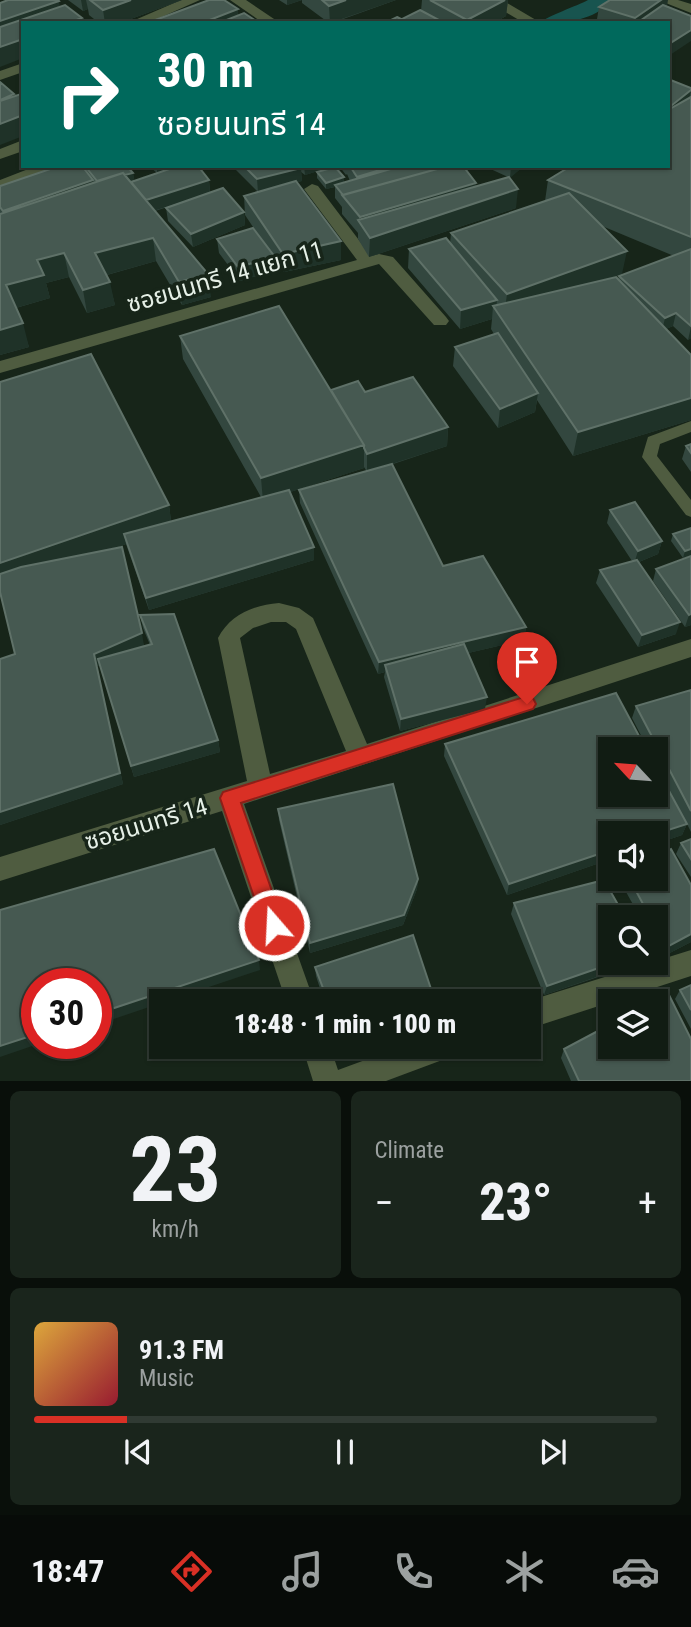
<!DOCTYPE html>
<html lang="en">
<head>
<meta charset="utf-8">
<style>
  :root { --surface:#111c13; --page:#1a251c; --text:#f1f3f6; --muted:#9ca1a0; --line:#303a33; --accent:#d93025 }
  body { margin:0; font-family:"Roboto Condensed","Noto Sans Thai",sans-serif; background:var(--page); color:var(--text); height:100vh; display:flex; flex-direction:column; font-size:26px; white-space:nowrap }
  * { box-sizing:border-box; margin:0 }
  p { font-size:23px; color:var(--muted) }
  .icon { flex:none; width:38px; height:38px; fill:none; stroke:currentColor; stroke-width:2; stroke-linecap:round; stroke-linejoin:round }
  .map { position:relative; height:1081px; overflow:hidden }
  .panel { display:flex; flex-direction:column; gap:10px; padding:10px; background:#090f0a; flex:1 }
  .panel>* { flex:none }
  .banner { position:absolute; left:21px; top:21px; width:649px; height:147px; border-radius:0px; box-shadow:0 2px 5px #0004,0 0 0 2px var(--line); background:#00695c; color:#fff; overflow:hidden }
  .needle { width:46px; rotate:296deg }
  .tools { position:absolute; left:598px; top:737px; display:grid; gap:14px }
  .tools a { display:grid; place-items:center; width:70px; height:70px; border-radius:0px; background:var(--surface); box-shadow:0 2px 5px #0004,0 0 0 2px var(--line); font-size:35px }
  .speed { position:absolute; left:21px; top:968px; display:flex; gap:14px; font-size:35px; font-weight:700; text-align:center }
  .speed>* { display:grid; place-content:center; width:91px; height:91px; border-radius:50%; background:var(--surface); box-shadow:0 2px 5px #0004,0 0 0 2px var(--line); line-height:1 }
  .speed .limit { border:10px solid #d22; background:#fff; color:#111 }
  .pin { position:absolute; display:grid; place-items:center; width:60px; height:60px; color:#fff; margin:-72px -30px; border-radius:50% 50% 50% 0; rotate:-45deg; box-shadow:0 0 7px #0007 }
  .pin .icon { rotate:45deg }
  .me { position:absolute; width:77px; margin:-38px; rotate:341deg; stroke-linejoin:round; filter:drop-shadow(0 0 5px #0008) }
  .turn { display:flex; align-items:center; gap:24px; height:147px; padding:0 21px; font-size:32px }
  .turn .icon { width:91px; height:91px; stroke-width:2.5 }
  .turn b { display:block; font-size:49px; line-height:60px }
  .big { font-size:52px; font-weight:800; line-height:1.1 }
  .panel .card { flex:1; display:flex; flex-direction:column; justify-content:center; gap:10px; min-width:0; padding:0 24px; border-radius:10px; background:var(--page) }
  .panel .dial { align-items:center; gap:0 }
  .dial b { font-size:91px; line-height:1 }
  .song { display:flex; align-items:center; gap:21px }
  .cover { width:84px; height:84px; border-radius:10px; background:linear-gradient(135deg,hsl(40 70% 55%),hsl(350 70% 35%)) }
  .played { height:7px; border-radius:4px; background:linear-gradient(90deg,var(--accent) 15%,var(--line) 15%) }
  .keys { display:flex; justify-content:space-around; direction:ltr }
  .heat { display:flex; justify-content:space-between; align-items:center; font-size:38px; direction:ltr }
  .panel .tiles { flex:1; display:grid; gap:10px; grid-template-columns:1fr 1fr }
  .card:last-child { grid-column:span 2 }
  .trip { position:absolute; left:149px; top:989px; width:392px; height:70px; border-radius:0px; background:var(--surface); box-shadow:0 2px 5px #0004,0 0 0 2px var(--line); font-weight:800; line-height:70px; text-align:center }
  .dock { display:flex; height:112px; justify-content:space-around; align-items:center; background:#070b08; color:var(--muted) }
  .dock .icon { width:49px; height:49px }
  .dock .current { color:var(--accent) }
  .dock b { font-size:32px; color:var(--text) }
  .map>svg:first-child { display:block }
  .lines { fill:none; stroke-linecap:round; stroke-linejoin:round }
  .canal { fill:#18544f; fill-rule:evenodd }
  .service { fill:#4f5c40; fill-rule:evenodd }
  .minor { fill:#4f5c40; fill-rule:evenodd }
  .wall { fill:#33473f; fill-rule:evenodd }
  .shaded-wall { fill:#1f3228 }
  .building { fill:#465951; stroke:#5f7168; stroke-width:2 }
  .route { fill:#d93025; stroke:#8d1f18; stroke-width:2 }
  .labels { text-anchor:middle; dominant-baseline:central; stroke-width:7; stroke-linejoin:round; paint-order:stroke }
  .street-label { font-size:24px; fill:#e6f0e7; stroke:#172519 }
</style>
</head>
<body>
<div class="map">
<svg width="691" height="1081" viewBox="0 0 691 1081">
  <rect width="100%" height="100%" fill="#172519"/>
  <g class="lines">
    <path class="canal" d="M588,0H612C594,21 566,23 540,23C547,16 577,6 588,0Z"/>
    <path class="service" d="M691,421V432L660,444L657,456L691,500V517L686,515L642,457L648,437Z"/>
    <path class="minor" d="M181,0H200L148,23H128Z
      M230,0H246L280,23H263Z
      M485,0H502L536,20L534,23H524Z
      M658,0H678L691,4V13Z
      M23,63V72L0,80V71Z
      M23,140V151L0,159V149Z
      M36,166L54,168L52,171L0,190V180Z
      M312,184L318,186L371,256L379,254L393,257L446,317L449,321L446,325H434L379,264L0,373V361L357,260L304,189Z
      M279,603L299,608L313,618L367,744L691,639V657L244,804L314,1001H286L222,811L0,881V857L247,781L218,638C230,615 253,605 279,603ZM271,622H286L296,629L346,751L270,774L240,638L253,628Z
      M691,950V976L528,1029V1001Z
      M302,1046H330L338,1070L403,1046H457L453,1056L386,1081H313Z"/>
  </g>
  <path class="wall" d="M68,0H182L120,23H99L89,15L88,9L83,11Z
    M279,0H396L332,23H329L302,3V0L287,5Z
    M422,0H508L506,16L494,23H385L402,19L421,11Z
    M667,6L691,16L670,55L668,54V23H608L597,19L599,7Z
    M668,79L691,88V338L688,340L673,326L666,329L691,355V420L573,456L537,400L535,412L498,428L453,366L455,347L494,334L491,329L492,319L460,329L408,268L409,249L450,244L451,233L545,201L548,180L668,166ZM602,226L674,256L619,276L618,279L614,277Z
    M59,166H127L133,173L134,181L157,173L149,166H172V168L209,180L210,192L244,212L245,225L193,247L168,221L166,208L189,200L155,211L211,297L182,305L156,261L107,275L115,305L87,313L69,277L46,283L50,298L16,308L29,347L0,355V186Z
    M232,166H333L305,175L301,172L302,181L297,182L341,241V260L284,272L275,260L276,270L240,281L219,253L217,239L255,230L245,215L244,196L258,192Z
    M339,166H471L467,169L464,168L476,183V186L508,177L484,166H524L510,177L516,208L369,257L358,239V233L342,214V207L335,198V187L326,189L317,178V172L344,182L350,181L347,174L346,175Z
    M180,336L331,390L365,392L448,427L447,446L384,467L443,566L526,627L524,640L468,653L485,709L400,731L384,677L385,672L378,674L300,503L299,490L367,472L364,467V468L290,492L314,560L149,610L126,544L113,549L144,646L150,645L143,628L140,615L218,740L220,752L134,777L100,665L97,666L123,784L0,825V659L15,654L0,592L169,505L171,521L261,497L183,359Z
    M691,444V472L682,459L686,446Z
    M610,510L662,541L658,554L639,562L676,634L638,647L596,583L600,570L632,561L607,523Z
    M691,528V555L683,558L671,541L673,534Z
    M691,556V625L685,627L653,581L656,569Z
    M691,690V832L687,824L682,835L656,844V833H611V859L507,895L444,756L445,744L682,815L656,765V749H648L632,718L636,706Z
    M278,809L418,879L417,889L403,925L310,953L279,820Z
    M691,839V877L676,854L681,843Z
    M623,878H656L691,942L662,957L656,947V917H640L621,883Z
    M514,903L640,963L544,995L511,914Z
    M315,967L435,1001H324L316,976Z
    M691,985V1029L675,999L680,990Z
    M341,1046H390L346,1060Z
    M564,1049L691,1081H571L561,1058Z"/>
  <path class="shaded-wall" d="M81,0H86L88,9L83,11Z
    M131,0H182L120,23H105L103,10Z
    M287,0H302L287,5Z
    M346,0H396L330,23L329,6Z
    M505,0H508L506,16L494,23H467V20Z
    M661,0H668L667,6L644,23H635V18Z
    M59,1L62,19L0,41V21Z
    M238,9L239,22L236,23H202Z
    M82,18L83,23H68Z
    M691,30V41L670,55L672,42Z
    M23,39V58L0,67V47Z
    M691,90L688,107L668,119L671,106Z
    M23,115V136L0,145V124Z
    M159,166H172V169L157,174V167Z
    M304,166H333V167L305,175Z
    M393,166H437L357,190V177Z
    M511,166H524L510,178Z
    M301,168L302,181L258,192L257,179Z
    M133,173L135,186L99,184Z
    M344,177V184L335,185V187L326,189V183Z
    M93,180L97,199L8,229L3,211Z
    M209,180L210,193L147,213L145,200Z
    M476,183L475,201L360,223V217Z
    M518,189L516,208L369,257L370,238Z
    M244,212L245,225L193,247L191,234Z
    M153,238L156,261L99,277L95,253Z
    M341,241V260L284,272L283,254Z
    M627,251L622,274L504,317L507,294Z
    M64,253L69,277L46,283L50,298L12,309L6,285L37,260Z
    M275,257L276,270L240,281L238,267Z
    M208,274L211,297L182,305L179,282Z
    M110,282L115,305L87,313L83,290Z
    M497,300L496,310L493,306L492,319L460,329L461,310Z
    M676,313L673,326L662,331L665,318Z
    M23,323L29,347L0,355V330Z
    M691,327V338L688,340Z
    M538,393L535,412L498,428L500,409Z
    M691,398V420L573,456L578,432Z
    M448,427L447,446L367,472V454Z
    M364,445V468L263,501L261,478Z
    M169,505L172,528L124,534L126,544L0,589V563Z
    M662,541L658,554L634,564L638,551Z
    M314,547V560L149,610L146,598Z
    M691,549V555L683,558L685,551Z
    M691,614V625L685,627L689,615Z
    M680,622L676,634L638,647L642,635Z
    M526,627L524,640L387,672L385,665V672L378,674L379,662Z
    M142,633L144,646L97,666L123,784L0,825V812L94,654Z
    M487,697L485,709L400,731L401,719Z
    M218,740L220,752L134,777L131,766Z
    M687,824L682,835L656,844V834Z
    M611,850V859L507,895L509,884Z
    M418,879L417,889L403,925L310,953V943Z
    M691,934V942L662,957L667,947Z
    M259,960L260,970L167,1001H161V1003L96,1025V1014Z
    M616,962H640L544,995L547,986Z
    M37,1034V1043H41L0,1057V1046Z
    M362,1046H390L346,1060V1052Z"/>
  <path class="building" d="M8,0H58L59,1L0,21V3Z
    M90,0H131L103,10Z
    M209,0H224L238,9L202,23L150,22Z
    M322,0H346L329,6Z
    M430,0H505L467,20Z
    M610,0H661L635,18L599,7Z
    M65,5L82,18L68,23H23V39L0,47V27Z
    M663,5L691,16V30L672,42L668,40V23H637Z
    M420,10L439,20L434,23H409L402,19Z
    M244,13L259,23H219Z
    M397,17L409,23H385Z
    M668,79L691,88V90L671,106L668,105Z
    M0,82L14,94L0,100Z
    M21,94L23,95V115L0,124V101Z
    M691,97V237L548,180L571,166H668V110Z
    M59,166H82L93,180L3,211L0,207V186Z
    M85,166H127L133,173L125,175L123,173L97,181Z
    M178,166H198L209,180L146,200L131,182Z
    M244,166H300L301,168L257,179Z
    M350,166H393L357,177Z
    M401,166H448L343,195L335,185Z
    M448,166H463L476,183L360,217L342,195Z
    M335,167L344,177L326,183L317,172Z
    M123,173L208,274L179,282L153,238L95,253L110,282L83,290L64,253L37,260L44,275L6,285L23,323L0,330V214Z
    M509,177L518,189L370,238L358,220Z
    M296,181L341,241L283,254L244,196Z
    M223,188L244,212L191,234L166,208Z
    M569,193L627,251L507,294L451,233Z
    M253,228L275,257L238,267L217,239Z
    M446,238L497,300L461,310L409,249Z
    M691,249V326L676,313L665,318L619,276Z
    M616,277L691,355V398L578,432L493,306Z
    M279,306L364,445L261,478L180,336Z
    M498,333L538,393L500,409L455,347Z
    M91,354L169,505L0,563V382Z
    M413,377L448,427L367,454L364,448V445L331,390L358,381L365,392Z
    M691,444V453L686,446Z
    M392,464L443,566L483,556L526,627L379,662L299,490Z
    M289,490L314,547L146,598L124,534Z
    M635,502L662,541L638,551L610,510Z
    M691,528V549L685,551L673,534Z
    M122,547L142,633L94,654L120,773L0,812V659L15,654L0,592V574L21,567Z
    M691,556V614L689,615L656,569Z
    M637,560L680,622L642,635L600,570Z
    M174,614L218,740L131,766L98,659L152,644L140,615Z
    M464,644L487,697L401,719L385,665Z
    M691,690V811L636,706Z
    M616,693L646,749H611V794H656V767L687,824L656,834V833H611V850L509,884L445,744Z
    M393,784L418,879L404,915L310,943L278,809Z
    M691,839V859L681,843Z
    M214,849L259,960L96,1014V984H37V1034L0,1046V910Z
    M671,849L691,885V934L667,947L656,928V917H650L629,878H656V857Z
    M604,880L625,917H611V962H616L547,986L514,903Z
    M413,935L435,1001H328L315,967Z
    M691,985V1010L680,990Z
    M668,993L691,1039V1081H579L564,1049L611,1024V1046H656V1001H653Z
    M344,1046H362L346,1052Z"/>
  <path class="route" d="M527,696L533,698L536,704L533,709L241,803L284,925L281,932L274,935L266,932L220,798L223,792Z"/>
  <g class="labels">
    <g class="street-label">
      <text transform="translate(225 277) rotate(-16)">ซอยนนทรี 14 แยก 11</text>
      <text transform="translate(146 824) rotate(-17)">ซอยนนทรี 14</text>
    </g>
  </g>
</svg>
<div class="tools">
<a><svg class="needle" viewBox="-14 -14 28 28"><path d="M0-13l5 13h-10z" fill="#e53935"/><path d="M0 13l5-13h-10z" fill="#9ca1a0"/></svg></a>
<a><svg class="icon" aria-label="sound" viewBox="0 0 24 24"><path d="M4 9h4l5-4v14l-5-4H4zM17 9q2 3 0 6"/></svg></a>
<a><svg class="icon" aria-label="search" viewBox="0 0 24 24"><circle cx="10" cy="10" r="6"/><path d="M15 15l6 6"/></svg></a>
<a><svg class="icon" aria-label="layers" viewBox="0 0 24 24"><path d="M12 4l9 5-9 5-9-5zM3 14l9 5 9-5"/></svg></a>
</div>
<div class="speed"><div class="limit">30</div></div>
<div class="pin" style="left:527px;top:704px;background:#d93025"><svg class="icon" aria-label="arrive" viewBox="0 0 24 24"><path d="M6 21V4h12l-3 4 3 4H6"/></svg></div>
<svg class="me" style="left:274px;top:925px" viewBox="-20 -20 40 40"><circle r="17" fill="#d93025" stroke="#fff" stroke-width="3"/><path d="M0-11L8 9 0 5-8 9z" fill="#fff"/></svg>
<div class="trip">18:48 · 1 min · 100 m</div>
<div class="banner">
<div class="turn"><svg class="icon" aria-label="right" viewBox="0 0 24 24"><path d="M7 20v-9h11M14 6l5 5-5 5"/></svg><div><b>30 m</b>ซอยนนทรี 14</div></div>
</div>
</div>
<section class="panel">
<div class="tiles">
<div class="card dial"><b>23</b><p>km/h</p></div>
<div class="card"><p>Climate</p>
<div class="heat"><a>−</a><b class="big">23°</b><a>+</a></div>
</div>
<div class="card">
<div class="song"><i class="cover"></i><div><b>91.3 FM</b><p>Music</p></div></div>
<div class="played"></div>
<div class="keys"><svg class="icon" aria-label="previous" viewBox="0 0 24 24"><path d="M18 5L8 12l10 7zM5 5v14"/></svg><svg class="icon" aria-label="pause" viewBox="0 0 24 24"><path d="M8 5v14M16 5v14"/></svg><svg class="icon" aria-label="next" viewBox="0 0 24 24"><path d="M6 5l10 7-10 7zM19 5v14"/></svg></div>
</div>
</div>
</section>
<nav class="dock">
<b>18:47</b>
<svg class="icon current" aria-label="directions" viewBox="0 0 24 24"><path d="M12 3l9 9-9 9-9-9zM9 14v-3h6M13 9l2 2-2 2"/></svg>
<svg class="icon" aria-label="music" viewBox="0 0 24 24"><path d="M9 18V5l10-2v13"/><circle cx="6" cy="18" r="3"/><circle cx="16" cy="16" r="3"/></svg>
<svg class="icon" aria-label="phone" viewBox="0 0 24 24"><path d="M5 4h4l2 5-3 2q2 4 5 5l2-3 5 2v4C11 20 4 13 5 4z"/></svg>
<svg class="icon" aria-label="climate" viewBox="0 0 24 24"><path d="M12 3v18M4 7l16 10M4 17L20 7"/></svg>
<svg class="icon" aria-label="car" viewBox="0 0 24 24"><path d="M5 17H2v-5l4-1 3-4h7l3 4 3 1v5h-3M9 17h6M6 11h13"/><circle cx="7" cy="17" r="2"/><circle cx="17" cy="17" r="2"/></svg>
</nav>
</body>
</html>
